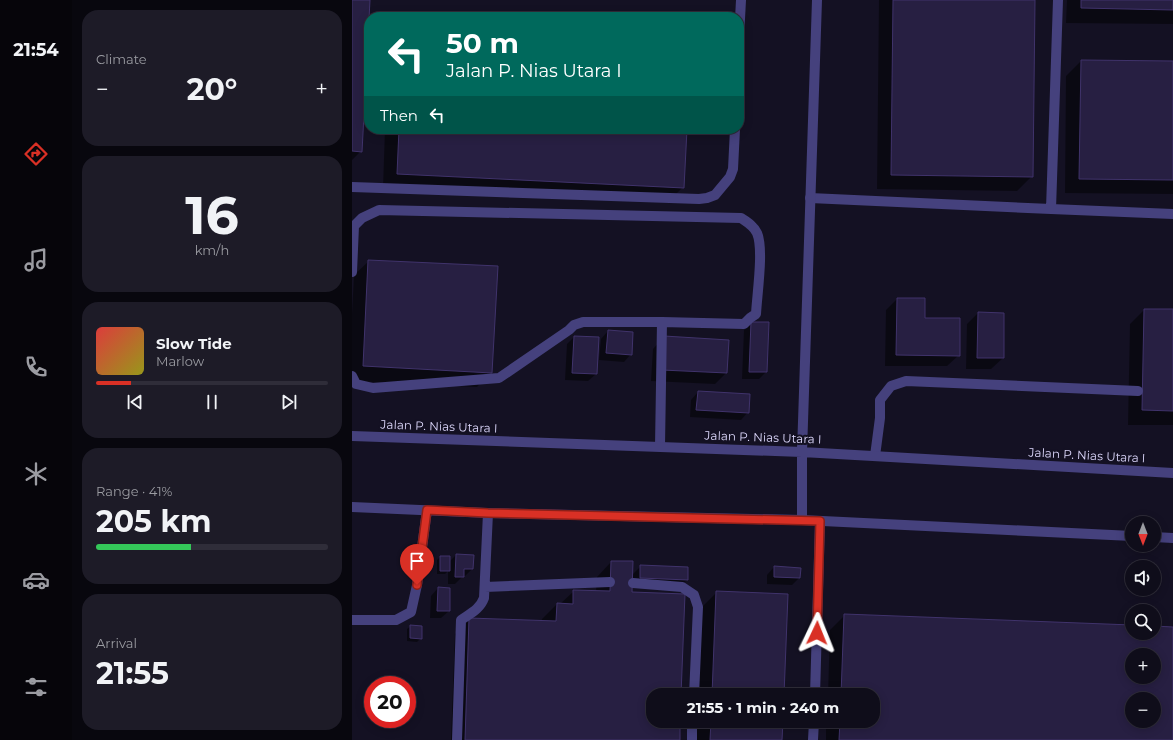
<!DOCTYPE html>
<html lang="en">
<head>
<meta charset="utf-8">
<style>
  :root { --surface:#0f0d1a; --page:#1d1b27; --text:#f1f3f6; --muted:#9b9ca2; --line:#2f2d39; --accent:#d93025 }
  body { margin:0; font-family:Montserrat,sans-serif; background:var(--page); color:var(--text); height:100vh; display:flex; flex-direction:column; font-size:15px; white-space:nowrap }
  * { box-sizing:border-box; margin:0 }
  p { font-size:13px; color:var(--muted) }
  .icon { flex:none; width:22px; height:22px; fill:none; stroke:currentColor; stroke-width:2; stroke-linecap:round; stroke-linejoin:round }
  .map { position:relative; flex:1; overflow:hidden }
  .panel { display:flex; flex-direction:column; gap:10px; padding:10px; background:#08070e; width:280px }
  .panel>* { flex:none }
  .hud { position:absolute; left:12px; top:12px; width:380px; height:122px; border-radius:16px; box-shadow:0 2px 10px #0003,0 0 0 1px var(--line); background:#00695c; color:#fff; overflow:hidden }
  .needle { width:26px; rotate:180deg }
  .controls { position:absolute; left:773px; top:516px; display:grid; gap:8px }
  .controls a { display:grid; place-items:center; width:36px; height:36px; border-radius:50%; background:var(--surface); box-shadow:0 2px 10px #0003,0 0 0 1px var(--line); font-size:20px }
  .speed { position:absolute; left:12px; top:676px; display:flex; gap:8px; font-size:20px; font-weight:700; text-align:center }
  .speed>* { display:grid; place-content:center; width:52px; height:52px; border-radius:50%; background:var(--surface); box-shadow:0 2px 10px #0003,0 0 0 1px var(--line); line-height:1 }
  .speed .limit { border:6px solid #d22; background:#fff; color:#111 }
  .pin { position:absolute; display:grid; place-items:center; width:34px; height:34px; color:#fff; margin:-41px -17px; border-radius:50% 50% 50% 0; rotate:-45deg; box-shadow:0 0 4px #0007 }
  .pin .icon { rotate:45deg }
  .me { position:absolute; width:44px; margin:-22px; rotate:2deg; stroke-linejoin:round; filter:drop-shadow(0 0 3px #0008) }
  .turn { display:flex; align-items:center; gap:14px; height:84px; padding:0 16px; font-size:18px }
  .turn .icon { width:52px; height:52px; stroke-width:2.5 }
  .turn b { display:block; font-size:28px; line-height:34px }
  .then { display:flex; align-items:center; height:38px; padding:0 16px; background:#0003; gap:8px; font-size:15px }
  .big { font-size:30px; font-weight:700; line-height:1.1 }
  .panel .card { flex:1; display:flex; flex-direction:column; justify-content:center; gap:6px; min-width:0; padding:0 14px; border-radius:16px; background:var(--page) }
  .panel .dial { align-items:center; gap:0 }
  .dial b { font-size:52px; line-height:1 }
  .song { display:flex; align-items:center; gap:12px }
  .cover { width:48px; height:48px; border-radius:6px; background:linear-gradient(135deg,hsl(0 70% 55%),hsl(60 70% 35%)) }
  .played { height:4px; border-radius:2px; background:linear-gradient(90deg,var(--accent) 15%,var(--line) 15%) }
  .keys { display:flex; justify-content:space-around; direction:ltr }
  .heat { display:flex; justify-content:space-between; align-items:center; font-size:22px; direction:ltr }
  .charge { height:6px; border-radius:3px; background:linear-gradient(90deg,#34c759 41%,var(--line) 0) }
  .trip { position:absolute; left:294px; top:688px; width:234px; height:40px; border-radius:16px; background:var(--surface); box-shadow:0 2px 10px #0003,0 0 0 1px var(--line); font-weight:700; line-height:40px; text-align:center }
  main { display:flex; flex:1; min-height:0 }
  .dock { display:flex; flex-direction:column; width:72px; justify-content:space-around; align-items:center; background:#06050a; color:var(--muted) }
  .dock .icon { width:28px; height:28px }
  .dock .on { color:var(--accent) }
  .dock b { font-size:18px; color:var(--text) }
  .map>svg:first-child { display:block }
  .shadow { fill:#0007; fill-rule:evenodd }
  .building { fill:#271f42; stroke:#40336b; fill-rule:evenodd }
  .lines { fill:none; stroke-linecap:round; stroke-linejoin:round }
  .lane { stroke:#45417d; stroke-width:10 }
  .street { stroke:#45417d; stroke-width:10 }
  .route-casing { stroke:#8d1f18; stroke-width:10 }
  .route { stroke:#d93025; stroke-width:7 }
  .labels { text-anchor:middle; dominant-baseline:central; stroke-width:4; stroke-linejoin:round; paint-order:stroke }
  .street-label { font-size:12px; fill:#dcd7fb; stroke:#141123 }
</style>
</head>
<body>
<main>
<nav class="dock">
<b>21:54</b>
<svg class="icon on" aria-label="directions" viewBox="0 0 24 24"><path d="M12 3l9 9-9 9-9-9zM9 14v-3h6M13 9l2 2-2 2"/></svg>
<svg class="icon" aria-label="music" viewBox="0 0 24 24"><path d="M9 18V5l10-2v13"/><circle cx="6" cy="18" r="3"/><circle cx="16" cy="16" r="3"/></svg>
<svg class="icon" aria-label="phone" viewBox="0 0 24 24"><path d="M5 4h4l2 5-3 2q2 4 5 5l2-3 5 2v4C11 20 4 13 5 4z"/></svg>
<svg class="icon" aria-label="climate" viewBox="0 0 24 24"><path d="M12 3v18M4 7l16 10M4 17L20 7"/></svg>
<svg class="icon" aria-label="car" viewBox="0 0 24 24"><path d="M5 17H2v-5l4-1 3-4h7l3 4 3 1v5h-3M9 17h6M6 11h13"/><circle cx="7" cy="17" r="2"/><circle cx="17" cy="17" r="2"/></svg>
<svg class="icon" aria-label="filters" viewBox="0 0 24 24"><path d="M4 7h16M4 17h16"/><circle cx="9" cy="7" r="2"/><circle cx="15" cy="17" r="2"/></svg>
</nav>
<section class="panel">
<div class="card"><p>Climate</p>
<div class="heat"><a>−</a><b class="big">20°</b><a>+</a></div>
</div>
<div class="card dial"><b>16</b><p>km/h</p></div>
<div class="card">
<div class="song"><i class="cover"></i><div><b>Slow Tide</b><p>Marlow</p></div></div>
<div class="played"></div>
<div class="keys"><svg class="icon" aria-label="previous" viewBox="0 0 24 24"><path d="M18 5L8 12l10 7zM5 5v14"/></svg><svg class="icon" aria-label="pause" viewBox="0 0 24 24"><path d="M8 5v14M16 5v14"/></svg><svg class="icon" aria-label="next" viewBox="0 0 24 24"><path d="M6 5l10 7-10 7zM19 5v14"/></svg></div>
</div>
<div class="card"><p>Range · 41%</p><b class="big">205 km</b><div class="charge"></div></div>
<div class="card"><p>Arrival</p><b class="big">21:55</b></div>
</section>
<div class="map">
<svg width="821" height="740" viewBox="0 0 821 740">
  <rect width="100%" height="100%" fill="#141123"/>
  <path class="shadow" d="M0,0H17L9,151L0,160Z
    M527,0H682L680,176L665,191L525,189Z
    M715,0H821V24L714,23Z
    M729,61L821,62V194L713,193L714,76Z
    M33,129H334L331,187L316,202L31,188Z
    M17,261L139,372L125,387L0,381V314L2,275Z
    M545,299H572V319L607,355L595,366H533L534,310Z
    M792,310H821V425H776L778,324Z
    M626,313L651,358L639,369H614L615,324Z
    M399,323L414,372L407,379H390L392,330Z
    M256,331L279,354L272,362L247,360L249,339Z
    M222,337L244,374L236,381L213,380L215,344Z
    M312,337L376,340L374,373L363,384L299,381L301,349Z
    M346,392L396,412L389,420L338,417L339,400Z
    M104,555L120,569L113,576H111L103,584H96V571L93,574H85V560L88,557L97,562Z
    M259,562L280,575L289,566L335,580L327,587L279,585V593L328,695H301V721H327V740H99L103,634L117,619L190,621V619L205,604H208L222,591L244,592L245,577Z
    M422,567L448,568L447,578L440,585L415,584V575Z
    M86,588L97,611L89,618H78L79,596Z
    M365,592L431,695H346L350,607Z
    M493,615L780,626V633H802V627L821,628V740H474V721H521V695H476L478,630ZM780,655H802V677H780ZM780,699H802V721H780Z
    M59,626L69,638L65,642L55,641V629Z
    M345,721H430L429,740H345Z"/>
  <path class="building" d="M0,0H18L10,152L0,151Z
    M541,0H683L681,177L539,175Z
    M729,0H821V10L729,8Z
    M729,60L821,61V180L727,179Z
    M47,129H335L332,188L45,174Z
    M16,260L146,266L140,373L11,366Z
    M545,298H573V318H608V356L544,355Z
    M792,309H821V411L790,410Z
    M626,312L652,313V358H625Z
    M399,322H417L415,372H397Z
    M256,330L281,332L280,355L254,353Z
    M222,336L247,337L245,374L220,373Z
    M312,336L377,340L375,373L310,370Z
    M346,391L398,394L397,413L344,410Z
    M104,554L122,555L121,569H112V577H103Z
    M88,556H98V571H88Z
    M259,561H281L280,592L333,594L329,695H301V721H328V740H113L117,618L204,621L205,603L221,604V590L258,591Z
    M288,565L336,567V580L288,578Z
    M422,566L449,568L448,578L422,577Z
    M86,587L98,588V611H85Z
    M364,591L436,594L432,695H360Z
    M492,614L780,625V633H802V626L821,627V740H487L488,721H521V695H489ZM780,655H802V677H780ZM780,699H802V721H780Z
    M58,625L70,626V639L58,638Z
    M359,721H431L430,740H358Z"/>
  <g class="lines">
    <path class="lane" d="M387,38L389,0
      M0,187L347,199L355,198L363,195L378,177L381,169L383,129
      M458,198L699,209L821,214
      M699,209L706,0
      M0,272L2,226L10,218L27,210L389,218C395,222 402,226 405,233C412,249 405,294 404,314L398,318L392,324L310,322L308,446
      M0,376L4,384L21,388L147,378L217,330L222,325L231,322H310
      M523,456L528,418V400L539,386L554,381L786,391
      M281,583L330,587L342,595L346,607L342,695
      M133,587L258,582
      M0,620H44L59,612L65,585L75,510
      M463,695L468,521
      M105,740L109,620C119,613 128,609 132,598L136,513
      M340,740V721
      M461,740L462,721"/>
    <path class="street" d="M0,436L450,452L821,473
      M0,507L136,513L450,520L780,536
      M450,520V452L465,0
      M802,537L821,538"/>
  </g>
  <g class="lines">
    <g class="route-casing">
      <path id="route" d="M65,585L75,510L136,513L468,521L465,633"/>
    </g>
    <use href="#route" class="route"/>
  </g>
  <g class="labels">
    <g class="street-label">
      <text transform="translate(87 426) rotate(2)">Jalan P. Nias Utara I</text>
      <text transform="translate(411 437) rotate(2)">Jalan P. Nias Utara I</text>
      <text transform="translate(735 455) rotate(3)">Jalan P. Nias Utara I</text>
    </g>
  </g>
</svg>
<div class="controls">
<a><svg class="needle" viewBox="-14 -14 28 28"><path d="M0-13l5 13h-10z" fill="#e53935"/><path d="M0 13l5-13h-10z" fill="#9b9ca2"/></svg></a>
<a><svg class="icon" aria-label="sound" viewBox="0 0 24 24"><path d="M4 9h4l5-4v14l-5-4H4zM17 9q2 3 0 6"/></svg></a>
<a><svg class="icon" aria-label="search" viewBox="0 0 24 24"><circle cx="10" cy="10" r="6"/><path d="M15 15l6 6"/></svg></a>
<a>+</a>
<a>−</a>
</div>
<div class="speed"><div class="limit">20</div></div>
<div class="pin" style="left:65px;top:585px;background:#d93025"><svg class="icon" aria-label="arrive" viewBox="0 0 24 24"><path d="M6 21V4h12l-3 4 3 4H6"/></svg></div>
<svg class="me" style="left:465px;top:633px" viewBox="-20 -20 40 40"><path d="M0-17L14 15 0 8-14 15z" fill="#d93025" stroke="#fff" stroke-width="4"/></svg>
<div class="trip">21:55 · 1 min · 240 m</div>
<div class="hud">
<div class="turn"><svg class="icon" aria-label="left" viewBox="0 0 24 24"><path d="M17 20v-9H6M10 6l-5 5 5 5"/></svg><div><b>50 m</b>Jalan P. Nias Utara I</div></div>
<div class="then">Then<svg class="icon" aria-label="left" viewBox="0 0 24 24"><path d="M17 20v-9H6M10 6l-5 5 5 5"/></svg></div>
</div>
</div>
</main>
</body>
</html>
